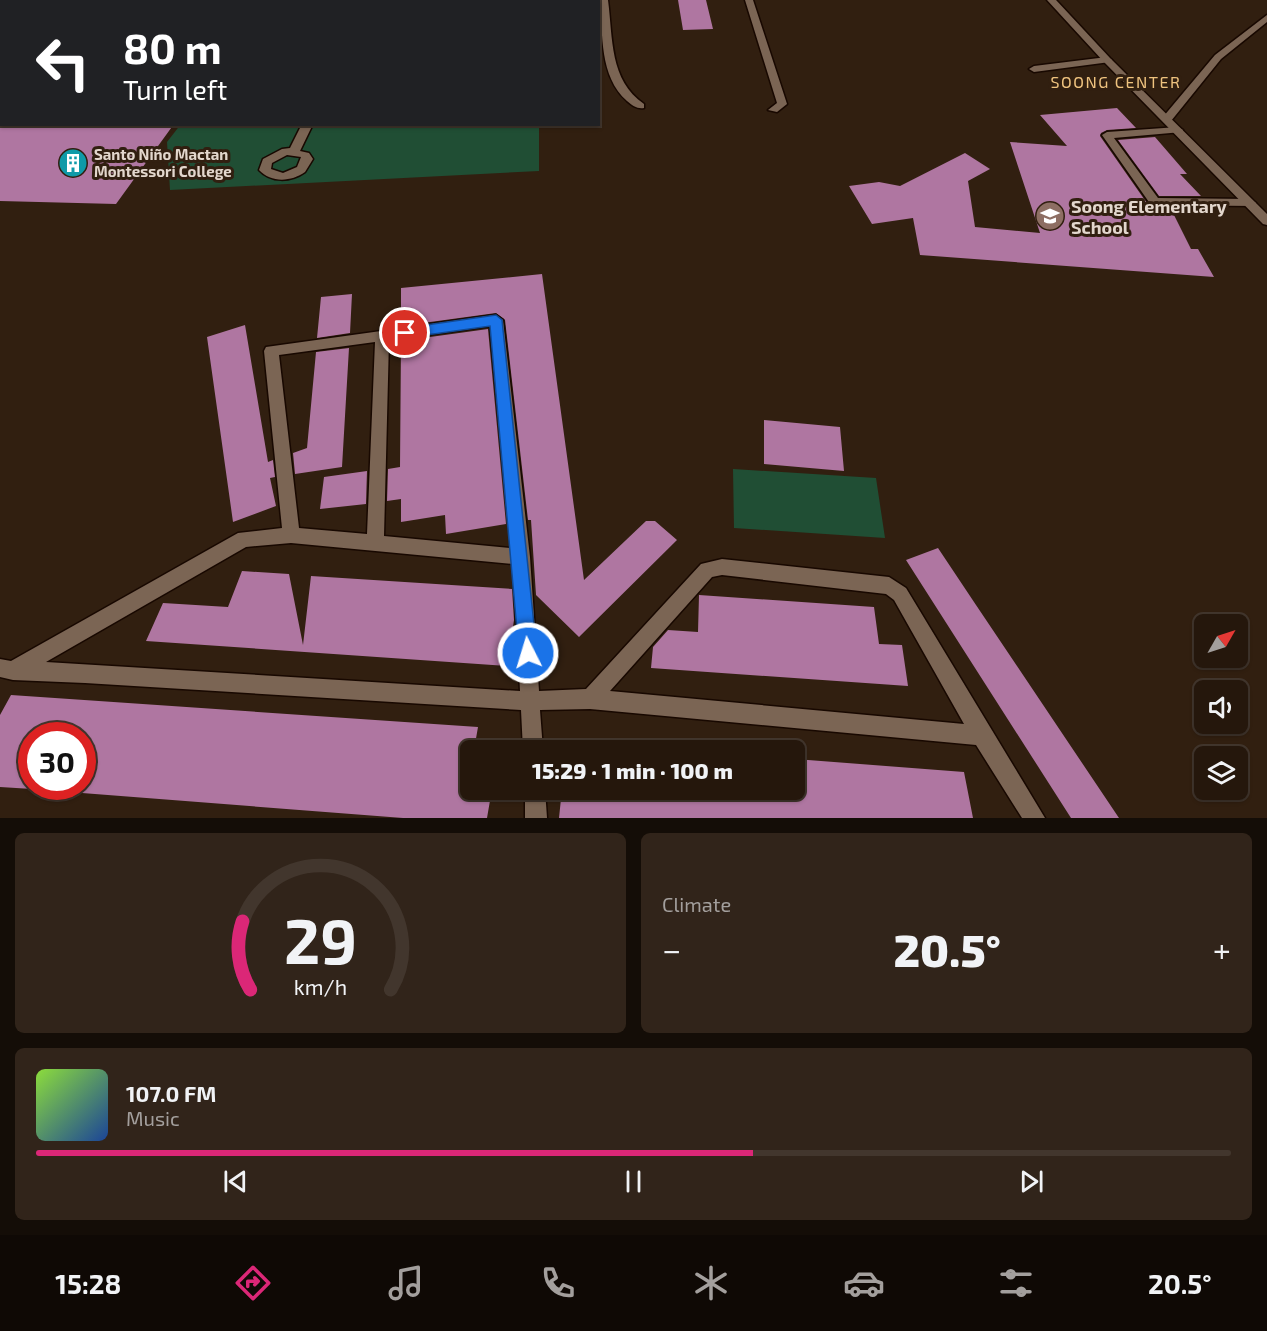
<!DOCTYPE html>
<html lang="en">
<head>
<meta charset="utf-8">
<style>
  :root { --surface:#25170c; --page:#31241a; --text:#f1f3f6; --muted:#a39f9d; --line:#42362d; --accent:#db2777 }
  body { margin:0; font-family:"Exo 2",sans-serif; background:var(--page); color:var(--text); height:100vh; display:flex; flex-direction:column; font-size:22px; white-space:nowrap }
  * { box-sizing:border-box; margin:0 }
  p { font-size:20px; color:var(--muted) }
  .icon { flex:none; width:33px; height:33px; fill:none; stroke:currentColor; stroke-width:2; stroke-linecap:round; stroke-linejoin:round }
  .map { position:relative; height:818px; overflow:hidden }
  .details { display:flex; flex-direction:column; gap:15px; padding:15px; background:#140d07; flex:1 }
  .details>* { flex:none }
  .guide { position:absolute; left:0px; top:0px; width:600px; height:126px; box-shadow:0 2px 4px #0004,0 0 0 2px var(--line); background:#202124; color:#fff; overflow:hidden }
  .needle { width:39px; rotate:51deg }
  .fabs { position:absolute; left:1194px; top:614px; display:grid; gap:12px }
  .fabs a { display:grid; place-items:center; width:54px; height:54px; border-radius:9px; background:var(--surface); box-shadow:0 2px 4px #0004,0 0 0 2px var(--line); font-size:30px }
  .speed { position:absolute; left:18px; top:722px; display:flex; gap:12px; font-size:30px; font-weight:700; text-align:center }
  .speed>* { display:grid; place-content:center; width:78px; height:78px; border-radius:50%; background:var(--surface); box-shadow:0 2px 4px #0004,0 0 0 2px var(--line); line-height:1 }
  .speed .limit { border:9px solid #d22; background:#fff; color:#111 }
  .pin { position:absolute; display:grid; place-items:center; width:51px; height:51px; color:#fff; margin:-26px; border:3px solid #fff; border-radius:50%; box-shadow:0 2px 6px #0007 }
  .me { position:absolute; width:66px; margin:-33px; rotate:355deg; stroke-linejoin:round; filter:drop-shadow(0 0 4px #0008) }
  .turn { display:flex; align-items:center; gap:21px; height:126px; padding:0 24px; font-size:27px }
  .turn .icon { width:78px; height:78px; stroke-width:2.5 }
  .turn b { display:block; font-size:42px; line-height:51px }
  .big { font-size:45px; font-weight:800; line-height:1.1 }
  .details .tile { flex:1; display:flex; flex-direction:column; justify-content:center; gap:9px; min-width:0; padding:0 21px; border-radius:9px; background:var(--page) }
  .details .dial { align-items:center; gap:0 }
  .dial svg { height:156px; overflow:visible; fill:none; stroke:var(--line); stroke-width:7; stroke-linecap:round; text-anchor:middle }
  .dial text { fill:var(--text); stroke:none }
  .song { display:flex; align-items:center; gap:18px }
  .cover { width:72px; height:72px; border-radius:9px; background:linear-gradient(135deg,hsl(90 70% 55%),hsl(220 70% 35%)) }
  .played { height:6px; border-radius:3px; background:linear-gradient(90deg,var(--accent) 60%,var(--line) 60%) }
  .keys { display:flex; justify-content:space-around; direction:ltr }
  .heat { display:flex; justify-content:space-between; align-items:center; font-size:33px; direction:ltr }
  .details .tiles { flex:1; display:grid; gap:15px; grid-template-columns:1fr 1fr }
  .tile:last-child { grid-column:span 2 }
  .trip { position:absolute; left:460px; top:740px; width:345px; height:60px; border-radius:9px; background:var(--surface); box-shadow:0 2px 4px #0004,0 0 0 2px var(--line); font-weight:800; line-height:60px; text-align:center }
  .tab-bar { display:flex; height:96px; justify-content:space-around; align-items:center; background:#0f0905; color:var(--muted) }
  .tab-bar .icon { width:42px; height:42px }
  .tab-bar .current { color:var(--accent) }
  .tab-bar b { font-size:27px; color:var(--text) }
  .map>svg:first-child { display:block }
  .green { fill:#204e34 }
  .building { fill:#af76a1 }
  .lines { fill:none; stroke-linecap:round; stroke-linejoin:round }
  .service-casing { stroke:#180800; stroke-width:3 }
  .minor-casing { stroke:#180800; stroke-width:3 }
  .tertiary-casing { stroke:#180800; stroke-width:3 }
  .service { fill:#7b6554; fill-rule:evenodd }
  .minor { fill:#7b6554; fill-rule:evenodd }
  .tertiary { fill:#7b6554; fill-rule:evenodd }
  .route { fill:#1a73e8; stroke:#114b97; stroke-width:1.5 }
  .labels { text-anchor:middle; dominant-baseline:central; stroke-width:6; stroke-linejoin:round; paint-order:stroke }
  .far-poi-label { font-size:15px; font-weight:bold; fill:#e3d7cd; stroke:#311f10; text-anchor:start }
  .far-neighbourhood-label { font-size:16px; letter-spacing:1.5px; fill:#efc37f; stroke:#311f10 }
  .poi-label { font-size:18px; font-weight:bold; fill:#e3d7cd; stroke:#311f10; text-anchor:start }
</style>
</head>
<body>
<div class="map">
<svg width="1267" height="818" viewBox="0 0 1267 818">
  <rect width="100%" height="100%" fill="#311f10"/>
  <path class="green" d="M205,0H537V1L224,2Z
    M181,124L539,125V171L170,190L167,142Z
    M733,469L876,478L885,538L734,528Z"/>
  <path class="building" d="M678,0H706L713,29L683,30Z
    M1117,108L1136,128L1107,130L1101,133L1100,136L1149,206L1170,207L1191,249H1198L1214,277L920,255L913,218L872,224L849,186L879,182L900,186L965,153L990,169L968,181L975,227L1040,233L1010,142L1067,146L1040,115Z
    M0,124H174L116,204L0,201Z
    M1155,137L1187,174H1180L1201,196H1159L1118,140Z
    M542,274L584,580L646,521H655L677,540L579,637L536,595L531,520H528L505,320L496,313L401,326V288Z
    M352,294L350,333L317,338L321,297Z
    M245,325L268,462L273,460L275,477L270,478L276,506L233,522L207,337Z
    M488,329L506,524L446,534L445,515L401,522V499L387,501L388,469L400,467L401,341Z
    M349,348L342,467L295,474L293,453L307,448L316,352Z
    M764,420L840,427L844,471L764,464Z
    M367,471L366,504L320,509L324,477Z
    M938,548L976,605L1119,818H1071L906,560Z
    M242,571L289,574L303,645L311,576L512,589L514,620L507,666L146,641L163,603L228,607Z
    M699,595L874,607L879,644L902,645L908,686L651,668L653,647L668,630L698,632Z
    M11,695L478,727L474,750H471L467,789H492L487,818H403L82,793V735H32V789L0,787V715Z
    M567,743L616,746L669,750H567Z
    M795,759L964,772L973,818H559L562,789H795Z"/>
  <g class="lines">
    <g class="service-casing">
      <path id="service" d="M275,0H300L301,2H276Z
        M600,0H608C613,38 609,80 644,104V108C637,109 633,106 627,101C599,76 603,35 600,0Z
        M745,0H753L787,104L777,112L768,110L777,103Z
        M0,1L2,2V8L0,7Z
        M0,49H2V56L0,55Z
        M1107,57L1112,60L1110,62L1034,72L1029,69L1034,66Z
        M302,124H313L300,151L309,153L313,159L305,172C291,182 271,183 259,170L263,159L282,149L290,148ZM287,155L301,157L297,167L283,173L271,169L272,163Z
        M1178,127L1183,130L1182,132L1114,138L1158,198L1250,199L1256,203L1254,206L1151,205L1102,135L1107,132Z"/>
    </g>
    <g class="minor-casing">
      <path id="minor" d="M1267,15V22L1221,59L1171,121H1163V117L1215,55Z
        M496,315L503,320L530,557L539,691L586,689L701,564L722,559L889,577L906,588L1045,818H1022L976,745L590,709L540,710L543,750H523L521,710L85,683L13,680L0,677V659L11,661L238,533L282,528L264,351L266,347ZM490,326L511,548L384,536L389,340ZM375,342L367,534L299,528L279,355ZM291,543L513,564L520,691L46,662L246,547ZM722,575L886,594L894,600L964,724L610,691L712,577Z
        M525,789H545L547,818H525Z"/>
    </g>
    <g class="tertiary-casing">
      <path id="tertiary" d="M1047,0H1056L1110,58L1267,214V225L1263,224L1104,62Z"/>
    </g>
    <use href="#service" class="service"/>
    <use href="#minor" class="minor"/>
    <use href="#tertiary" class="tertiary"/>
  </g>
  <path class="route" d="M496,315L502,320L537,653L534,659L528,662L522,659L519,653L490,326L405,338L398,333L405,328Z"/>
  <defs>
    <g id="building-disc" transform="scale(1.5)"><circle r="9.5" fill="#0f9aa8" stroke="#311f10"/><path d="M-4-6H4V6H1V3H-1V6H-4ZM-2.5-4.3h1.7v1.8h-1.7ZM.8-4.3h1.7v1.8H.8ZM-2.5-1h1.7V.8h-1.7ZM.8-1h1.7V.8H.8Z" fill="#fff"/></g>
    <g id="school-disc" transform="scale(1.5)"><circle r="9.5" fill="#8d6e63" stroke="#311f10"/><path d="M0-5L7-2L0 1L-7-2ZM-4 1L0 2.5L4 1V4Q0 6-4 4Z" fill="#fff"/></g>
  </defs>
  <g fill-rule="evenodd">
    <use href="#building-disc" x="73" y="163"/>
    <use href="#school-disc" x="1050" y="216"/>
  </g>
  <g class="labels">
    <g class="far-poi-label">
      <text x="94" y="154">Santo Niño Mactan<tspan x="94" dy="17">Montessori College</tspan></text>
    </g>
    <g class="far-neighbourhood-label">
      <text x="1116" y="81">SOONG CENTER</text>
    </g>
    <g class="poi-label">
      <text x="1071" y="206">Soong Elementary<tspan x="1071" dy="21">School</tspan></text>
    </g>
  </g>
</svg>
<div class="fabs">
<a><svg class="needle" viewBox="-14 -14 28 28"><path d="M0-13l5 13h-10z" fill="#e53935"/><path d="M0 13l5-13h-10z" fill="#a39f9d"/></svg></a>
<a><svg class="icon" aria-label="sound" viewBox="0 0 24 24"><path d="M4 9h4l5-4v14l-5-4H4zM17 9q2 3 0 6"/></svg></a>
<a><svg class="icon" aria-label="layers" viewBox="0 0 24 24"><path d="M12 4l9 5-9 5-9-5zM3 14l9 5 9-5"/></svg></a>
</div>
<div class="speed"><div class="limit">30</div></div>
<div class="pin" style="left:405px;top:333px;background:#d93025"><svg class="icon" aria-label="arrive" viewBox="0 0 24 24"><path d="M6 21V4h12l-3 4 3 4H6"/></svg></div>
<svg class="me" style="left:528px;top:653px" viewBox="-20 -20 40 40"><circle r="17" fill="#1a73e8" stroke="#fff" stroke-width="3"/><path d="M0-11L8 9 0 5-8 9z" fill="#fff"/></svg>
<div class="trip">15:29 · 1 min · 100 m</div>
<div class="guide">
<div class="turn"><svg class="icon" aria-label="left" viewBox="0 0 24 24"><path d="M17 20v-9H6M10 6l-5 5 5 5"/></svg><div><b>80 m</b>Turn left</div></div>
</div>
</div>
<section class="details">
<div class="tiles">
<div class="tile dial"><svg viewBox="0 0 100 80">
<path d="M14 69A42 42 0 1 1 86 69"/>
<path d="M14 69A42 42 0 0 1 10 34" stroke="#db2777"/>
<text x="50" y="56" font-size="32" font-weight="700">29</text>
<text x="50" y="72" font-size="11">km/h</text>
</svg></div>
<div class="tile"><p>Climate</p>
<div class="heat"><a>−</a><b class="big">20.5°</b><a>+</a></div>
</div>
<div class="tile">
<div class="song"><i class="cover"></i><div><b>107.0 FM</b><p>Music</p></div></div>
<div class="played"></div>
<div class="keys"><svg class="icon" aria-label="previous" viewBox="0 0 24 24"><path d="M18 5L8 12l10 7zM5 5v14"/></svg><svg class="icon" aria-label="pause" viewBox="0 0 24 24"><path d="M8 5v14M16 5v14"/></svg><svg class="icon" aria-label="next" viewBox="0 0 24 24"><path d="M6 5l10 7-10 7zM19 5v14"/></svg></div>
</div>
</div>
</section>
<nav class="tab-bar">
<b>15:28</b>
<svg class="icon current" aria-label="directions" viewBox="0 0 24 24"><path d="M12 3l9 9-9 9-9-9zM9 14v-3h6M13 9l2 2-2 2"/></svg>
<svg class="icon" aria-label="music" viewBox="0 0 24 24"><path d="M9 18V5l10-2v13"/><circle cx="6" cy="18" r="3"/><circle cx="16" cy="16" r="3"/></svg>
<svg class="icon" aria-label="phone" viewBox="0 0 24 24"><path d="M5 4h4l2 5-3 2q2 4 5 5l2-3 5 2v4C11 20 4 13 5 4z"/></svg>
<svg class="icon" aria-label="climate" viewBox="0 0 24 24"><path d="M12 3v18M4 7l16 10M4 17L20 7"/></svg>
<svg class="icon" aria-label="car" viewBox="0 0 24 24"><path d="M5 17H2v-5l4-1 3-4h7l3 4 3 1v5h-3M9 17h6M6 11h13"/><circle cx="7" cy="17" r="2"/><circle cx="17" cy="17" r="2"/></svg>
<svg class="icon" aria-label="filters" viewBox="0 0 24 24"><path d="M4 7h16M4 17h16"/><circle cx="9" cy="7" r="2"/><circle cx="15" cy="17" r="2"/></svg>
<b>20.5°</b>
</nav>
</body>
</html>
